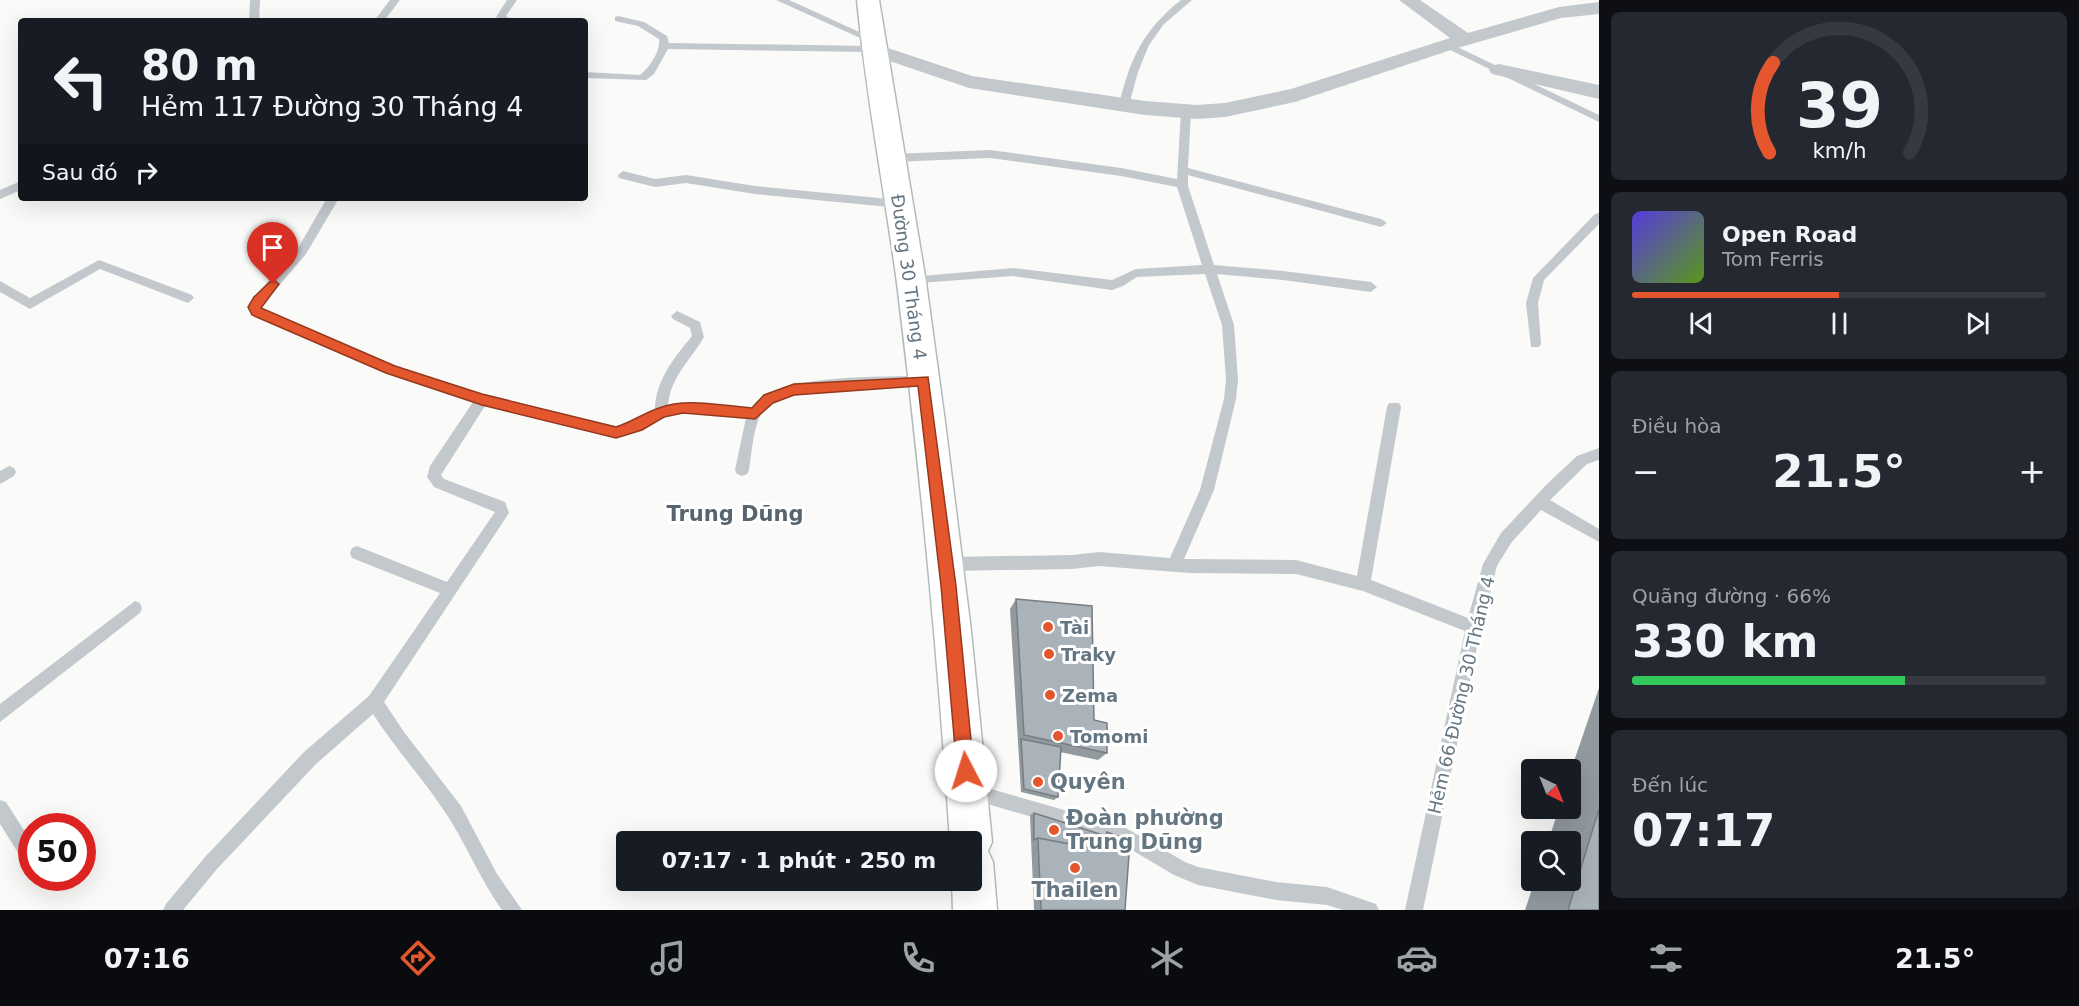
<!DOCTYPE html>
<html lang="vi">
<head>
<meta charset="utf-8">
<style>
  :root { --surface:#171b24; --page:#242831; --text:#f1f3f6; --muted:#9ea1a6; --line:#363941; --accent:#e4572e }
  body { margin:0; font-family:"DejaVu Sans",sans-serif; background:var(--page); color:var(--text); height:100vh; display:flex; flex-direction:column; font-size:22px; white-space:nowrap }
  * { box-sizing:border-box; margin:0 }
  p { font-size:20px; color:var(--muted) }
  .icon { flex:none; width:33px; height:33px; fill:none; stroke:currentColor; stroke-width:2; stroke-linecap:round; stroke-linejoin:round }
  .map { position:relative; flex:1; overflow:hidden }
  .sheet { display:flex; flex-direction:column; gap:12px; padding:12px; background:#0d0f14; width:480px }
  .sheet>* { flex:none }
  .top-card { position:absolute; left:18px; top:18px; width:570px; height:183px; border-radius:6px; box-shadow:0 6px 24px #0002; background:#171b24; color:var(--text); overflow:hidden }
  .needle { width:39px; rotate:137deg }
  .fabs { position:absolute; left:1521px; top:759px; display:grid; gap:12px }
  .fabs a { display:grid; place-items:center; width:60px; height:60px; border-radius:6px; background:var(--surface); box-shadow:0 6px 24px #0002; font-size:30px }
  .speed { position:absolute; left:18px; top:813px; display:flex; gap:12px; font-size:30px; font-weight:700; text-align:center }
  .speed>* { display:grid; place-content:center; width:78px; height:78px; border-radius:50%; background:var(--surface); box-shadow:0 6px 24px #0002; line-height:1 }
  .speed .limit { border:9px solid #d22; background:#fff; color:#111 }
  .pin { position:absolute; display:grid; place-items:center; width:51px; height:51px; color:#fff; margin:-62px -26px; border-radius:50% 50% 50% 0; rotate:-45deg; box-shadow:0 0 6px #0007 }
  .pin .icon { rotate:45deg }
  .me { position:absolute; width:66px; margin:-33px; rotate:355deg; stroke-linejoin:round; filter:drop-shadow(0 0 4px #0008) }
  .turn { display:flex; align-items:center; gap:21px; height:126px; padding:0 24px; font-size:27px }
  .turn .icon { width:78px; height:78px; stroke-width:2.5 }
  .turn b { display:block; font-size:42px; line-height:51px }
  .then { display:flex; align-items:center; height:57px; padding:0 24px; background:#0003; gap:12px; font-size:22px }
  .big { font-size:45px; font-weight:700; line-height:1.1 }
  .sheet .tile { flex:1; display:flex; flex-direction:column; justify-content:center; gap:9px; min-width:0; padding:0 21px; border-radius:9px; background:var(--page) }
  .sheet .dial { align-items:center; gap:0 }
  .dial svg { height:156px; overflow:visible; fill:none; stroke:var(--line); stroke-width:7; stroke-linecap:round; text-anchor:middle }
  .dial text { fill:var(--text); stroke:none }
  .song { display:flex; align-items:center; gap:18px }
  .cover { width:72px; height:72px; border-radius:9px; background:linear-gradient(135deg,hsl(250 70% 55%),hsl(90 70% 35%)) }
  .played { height:6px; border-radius:3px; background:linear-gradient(90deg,var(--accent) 50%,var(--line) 50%) }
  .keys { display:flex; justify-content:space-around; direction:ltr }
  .heat { display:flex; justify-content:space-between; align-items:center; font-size:33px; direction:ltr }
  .charge { height:9px; border-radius:4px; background:linear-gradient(90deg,#34c759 66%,var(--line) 0) }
  .trip { position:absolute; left:616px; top:831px; width:366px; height:60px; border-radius:6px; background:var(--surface); box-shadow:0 6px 24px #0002; font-weight:700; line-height:60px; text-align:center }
  .tabs { display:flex; height:96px; justify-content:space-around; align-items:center; background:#090b0e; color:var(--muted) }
  .tabs .icon { width:42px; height:42px }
  .tabs .active { color:var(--accent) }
  .tabs b { font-size:27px; color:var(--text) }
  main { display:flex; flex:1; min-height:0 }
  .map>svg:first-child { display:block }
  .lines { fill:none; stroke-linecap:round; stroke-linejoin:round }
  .secondary-casing { stroke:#b3babf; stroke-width:3 }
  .service { fill:#c3c8cc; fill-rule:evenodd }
  .minor { fill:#c3c8cc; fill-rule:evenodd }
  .secondary { fill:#fff; fill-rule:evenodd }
  .wall { fill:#929a9f }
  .building { fill:#aab3b9; stroke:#777d82; stroke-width:1.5 }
  .route { fill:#e4572e; stroke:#94391e; stroke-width:1.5 }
  .poi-dot { fill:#e4572e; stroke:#fff; stroke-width:2 }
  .labels { text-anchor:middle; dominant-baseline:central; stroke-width:6; stroke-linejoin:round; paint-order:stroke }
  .street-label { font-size:18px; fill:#657683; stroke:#fff }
  .poi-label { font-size:18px; font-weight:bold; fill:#657683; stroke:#fff; text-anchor:start }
  .quarter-label { font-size:21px; font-weight:bold; fill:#57646e; stroke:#fff }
  .near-poi-label { font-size:21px; font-weight:bold; fill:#657683; stroke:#fff; text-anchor:start }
</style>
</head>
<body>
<main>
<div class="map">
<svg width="1599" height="910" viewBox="0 0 1599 910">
  <rect width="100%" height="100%" fill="#fafaf8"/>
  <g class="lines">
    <g class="secondary-casing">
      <path id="secondary" d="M857,0H879L926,282L945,422L971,631L992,842L988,851L993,862L997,910H953L952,880H972V842H950C938,655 920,468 897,283C884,188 866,95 857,0Z"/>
    </g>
    <path class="service" d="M250,0H260L259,21H249Z
      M390,0H400L384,21H374Z
      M507,0H517L506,16L513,21H501L496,17Z
      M776,0H789L877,40L869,42Z
      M1181,0H1192L1164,24L1149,45L1138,72L1129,105L1124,108L1120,107L1119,105C1130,59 1143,30 1181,0Z
      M618,16L644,22L667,36L669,43L873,46L878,49L873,52L668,49L654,74L646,80L585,78V72L640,75C649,68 661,51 659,39L638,26L615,21V17Z
      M1447,42L1599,115V122L1444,47V43Z
      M1186,108L1191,111L1188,168L1381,219L1387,223L1381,227L1188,175V186L1214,265L1283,271L1371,282L1377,287L1371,292L1283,280L1217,274L1234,325L1238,380L1236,399L1214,490L1184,559L1296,560L1357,576L1387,407L1389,403H1399L1401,407L1371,580L1468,618L1483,564L1501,533L1547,484L1577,456L1599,448V460L1587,464L1550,500L1599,529V542L1541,510L1511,543L1497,566L1481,627L1423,910H1405L1465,631L1363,591L1296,574L1190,573L1099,566L1072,569L946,571L941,569L939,564L941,559L946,557L1072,555L1099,552L1170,558L1200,490L1224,399L1226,380L1222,325L1205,274L1137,277L1123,286L1112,290L1013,276L906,284L904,281L906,278L910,277L1013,268L1112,280L1136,269L1202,265L1177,187L1121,176L990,158L892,162L887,158L892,154L990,150L1121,168L1177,179L1181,111Z
      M623,171L655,179L686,175L755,186L899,200L905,204L899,208L755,194L686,183L655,187L619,178L618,175Z
      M21,181V190L0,199V190Z
      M327,198H339L306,254L260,308L395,366L482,395L616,426L626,424L655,410C655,381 674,358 692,336L690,328L673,319L671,316L677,311L700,322L704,337C691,360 670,377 668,406L697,403L751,408C773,373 884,377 923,376L929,381L923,386C892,387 778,385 762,412C753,428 752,451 749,470L747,474L742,476L737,474L735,470L746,418C720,415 690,409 665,417C647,423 635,435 616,438L485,406L441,475L444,479L505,502L509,513L384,702L404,732L461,806L497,874L522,910H502C481,881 468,848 449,818C426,782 396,750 373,714L316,764L217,869L183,910H163L166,904L205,857L304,752L369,696L440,593L352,558L350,553L352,548L357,546L447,582L495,512L434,487L427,477L430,466L473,402L387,374L252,314L248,307L254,297L298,248Z
      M1599,213V224L1544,280L1538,303L1541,344L1539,347H1531L1526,303L1533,278L1595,214Z
      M99,260L192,295L194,298L188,303L100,269L30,309L0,292V281L30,298Z
      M9,466L14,468L16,472L14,476L0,484V471Z
      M135,601L140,603L142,608L140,613L0,722V704Z
      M970,783L1124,827L1185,862L1198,867L1276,882L1327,887L1376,904L1379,910H1343L1327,905L1276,900L1198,885L1174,875L1120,843L964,797L962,791L964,785Z
      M0,800L6,802L32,843V860L28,862L22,859L0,824Z"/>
    <path class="minor" d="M1399,0H1420L1468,33L1559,7L1599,2V14L1561,18L1454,49L1295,102L1225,117L1197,119L1145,115L969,88L866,53L863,49L866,45L873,43L972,76L1145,101L1197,105L1225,103L1291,89L1450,38Z
      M1499,64L1599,85V99L1492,74L1489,70L1492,66Z"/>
    <use href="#secondary" class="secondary"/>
  </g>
  <path class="wall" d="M1016,599L1094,720L1107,753L1098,760L1060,752L1058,797L1054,800L1021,792L1010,609Z
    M1599,688V910H1525L1535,880H1570V842H1548L1559,808H1570V773Z
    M1034,813L1103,835L1107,832L1125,910H1034L1030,815Z"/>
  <path class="building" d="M1016,599L1092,606L1094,720L1107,723V753L1024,735Z
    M1021,739L1061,747L1058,797L1024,789Z
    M1599,809V910H1568Z
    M1034,813L1103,835L1102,850L1038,838L1034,840Z
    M1107,832L1130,841L1125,910H1041L1038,838L1107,851Z"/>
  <path class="route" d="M273,279L279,284L261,308L395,366L482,394L616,427C632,422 644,413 659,408C687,397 722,406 752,408L764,395L794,384L928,377L956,586L974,771L972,777L966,780L960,777L957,771L941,586L918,386L794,395L773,403L755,419L683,413L664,417L642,430L616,438L482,405L386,373L252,315L248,307L254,297Z"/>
  <g class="poi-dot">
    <circle cx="1048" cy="627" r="6"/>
    <circle cx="1049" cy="654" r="6"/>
    <circle cx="1050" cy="695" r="6"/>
    <circle cx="1058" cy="736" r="6"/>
    <circle cx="1038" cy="782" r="6"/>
    <circle cx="1054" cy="830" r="6"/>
    <circle cx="1075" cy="868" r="6"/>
  </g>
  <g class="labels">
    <g class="street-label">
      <text transform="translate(909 277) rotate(82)">Đường 30 Tháng 4</text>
      <text transform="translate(1461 695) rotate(-77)">Hẻm 66 Đường 30 Tháng 4</text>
    </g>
    <g class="poi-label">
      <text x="1060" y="627">Tài</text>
      <text x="1061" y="654">Traky</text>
      <text x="1062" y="695">Zema</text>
      <text x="1070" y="736">Tomomi</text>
    </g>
    <g class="quarter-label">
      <text x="735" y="514">Trung Dũng</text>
    </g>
    <g class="near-poi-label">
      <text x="1050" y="782">Quyên</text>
      <text x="1066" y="818">Đoàn phường<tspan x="1066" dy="24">Trung Dũng</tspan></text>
      <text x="1075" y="890" text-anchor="middle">Thailen</text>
    </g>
  </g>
</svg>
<div class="fabs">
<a><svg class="needle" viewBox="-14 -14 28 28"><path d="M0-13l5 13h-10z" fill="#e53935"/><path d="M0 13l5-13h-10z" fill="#9ea1a6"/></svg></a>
<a><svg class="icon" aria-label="search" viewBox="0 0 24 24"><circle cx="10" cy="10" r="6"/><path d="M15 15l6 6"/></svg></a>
</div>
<div class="speed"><div class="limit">50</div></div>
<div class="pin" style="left:273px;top:284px;background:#d93025"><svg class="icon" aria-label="arrive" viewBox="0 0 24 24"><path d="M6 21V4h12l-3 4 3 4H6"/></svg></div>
<svg class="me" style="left:966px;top:771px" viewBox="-20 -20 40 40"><circle r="19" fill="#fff"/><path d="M0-13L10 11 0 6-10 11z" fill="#e4572e"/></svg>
<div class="trip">07:17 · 1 phút · 250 m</div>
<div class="top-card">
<div class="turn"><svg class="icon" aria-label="left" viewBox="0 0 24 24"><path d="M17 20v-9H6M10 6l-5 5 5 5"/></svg><div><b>80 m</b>Hẻm 117 Đường 30 Tháng 4</div></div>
<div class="then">Sau đó<svg class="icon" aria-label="right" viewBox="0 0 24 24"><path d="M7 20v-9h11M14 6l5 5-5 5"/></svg></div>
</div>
</div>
<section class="sheet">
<div class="tile dial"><svg viewBox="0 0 100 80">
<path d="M14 69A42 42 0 1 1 86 69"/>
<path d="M14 69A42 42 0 0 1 16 23" stroke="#e4572e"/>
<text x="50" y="56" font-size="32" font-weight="700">39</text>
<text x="50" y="72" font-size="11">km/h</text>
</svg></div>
<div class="tile">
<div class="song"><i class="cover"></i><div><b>Open Road</b><p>Tom Ferris</p></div></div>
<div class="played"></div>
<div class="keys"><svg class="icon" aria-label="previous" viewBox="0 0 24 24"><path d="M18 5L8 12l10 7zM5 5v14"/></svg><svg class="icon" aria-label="pause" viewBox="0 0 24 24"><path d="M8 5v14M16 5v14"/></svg><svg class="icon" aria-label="next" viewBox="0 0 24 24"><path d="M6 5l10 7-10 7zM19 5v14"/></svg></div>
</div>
<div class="tile"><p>Điều hòa</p>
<div class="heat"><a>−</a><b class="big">21.5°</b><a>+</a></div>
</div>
<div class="tile"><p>Quãng đường · 66%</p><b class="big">330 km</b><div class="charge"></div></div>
<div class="tile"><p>Đến lúc</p><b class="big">07:17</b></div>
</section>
</main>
<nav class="tabs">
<b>07:16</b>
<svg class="icon active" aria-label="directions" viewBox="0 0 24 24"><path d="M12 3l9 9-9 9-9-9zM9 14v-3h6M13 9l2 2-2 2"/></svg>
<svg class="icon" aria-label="music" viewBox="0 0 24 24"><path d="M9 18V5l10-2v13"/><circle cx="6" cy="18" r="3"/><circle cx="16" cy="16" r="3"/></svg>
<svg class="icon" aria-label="phone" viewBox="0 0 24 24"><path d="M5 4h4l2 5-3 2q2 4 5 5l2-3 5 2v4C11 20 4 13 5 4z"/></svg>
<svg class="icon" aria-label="climate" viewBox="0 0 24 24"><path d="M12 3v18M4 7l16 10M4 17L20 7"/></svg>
<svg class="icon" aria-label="car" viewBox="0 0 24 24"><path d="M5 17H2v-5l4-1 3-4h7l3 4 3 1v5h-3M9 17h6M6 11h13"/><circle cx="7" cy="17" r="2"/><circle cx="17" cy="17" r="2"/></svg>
<svg class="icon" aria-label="filters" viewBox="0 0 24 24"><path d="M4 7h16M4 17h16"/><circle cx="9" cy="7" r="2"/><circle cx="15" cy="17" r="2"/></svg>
<b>21.5°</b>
</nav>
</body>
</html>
